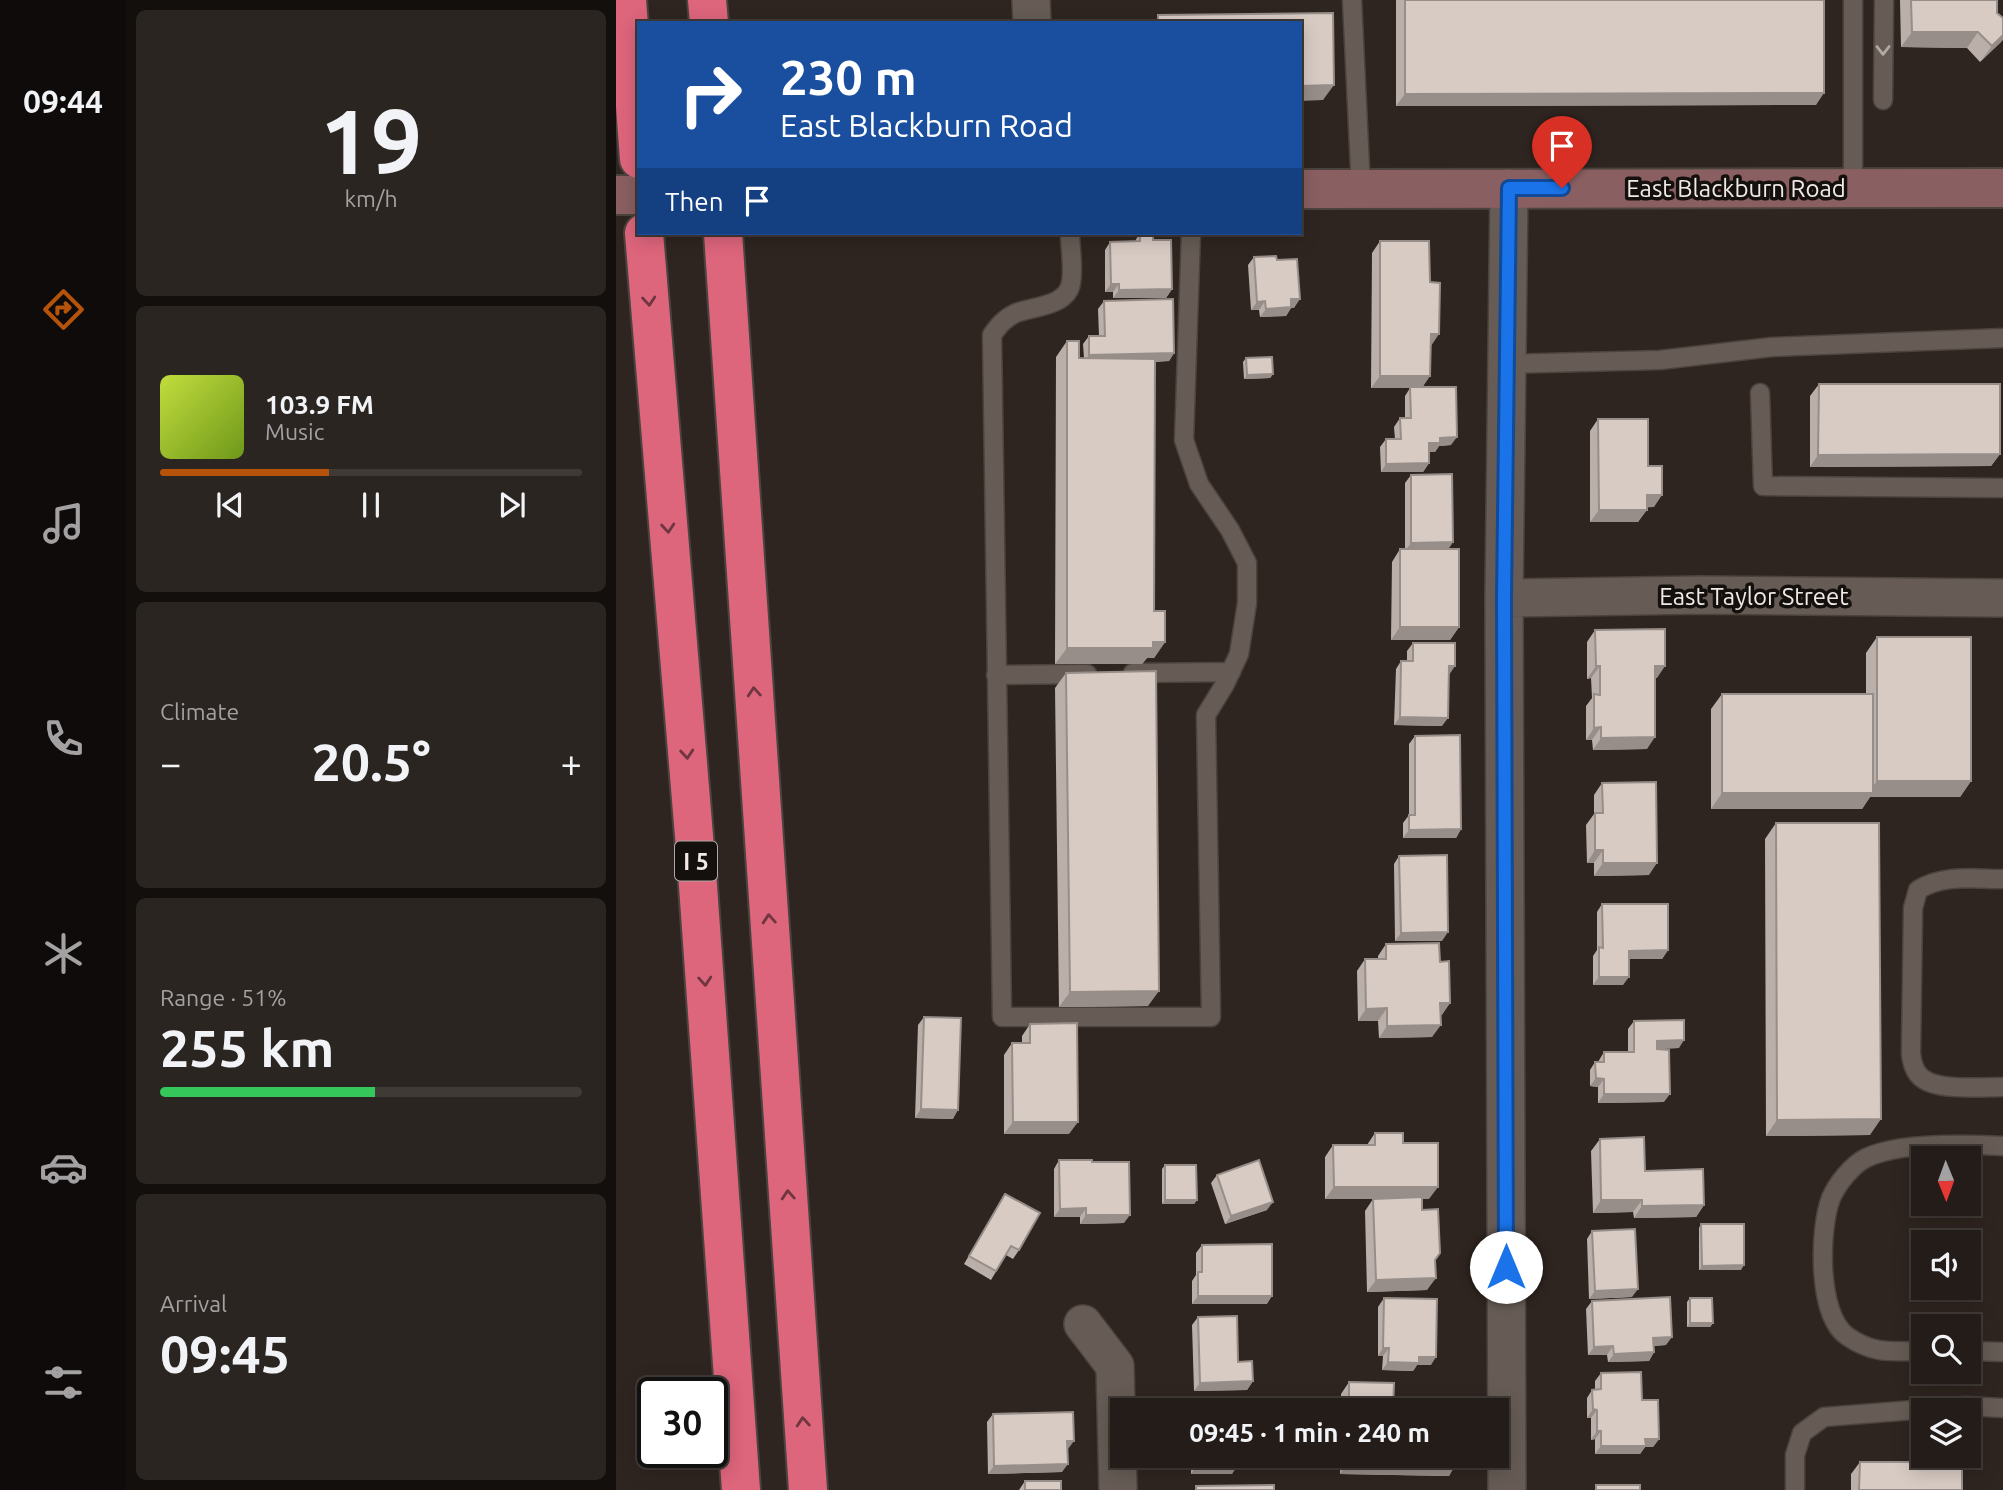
<!DOCTYPE html>
<html lang="en">
<head>
<meta charset="utf-8">
<style>
  :root { --surface:#231c18; --page:#2b2521; --text:#f1f3f6; --muted:#a3a1a2; --line:#403a37; --accent:#b45309 }
  body { margin:0; font-family:Ubuntu,sans-serif; background:var(--page); color:var(--text); height:100vh; display:flex; flex-direction:column; font-size:26px; white-space:nowrap }
  * { box-sizing:border-box; margin:0 }
  p { font-size:23px; color:var(--muted) }
  .icon { flex:none; width:38px; height:38px; fill:none; stroke:currentColor; stroke-width:2; stroke-linecap:round; stroke-linejoin:round }
  .map { position:relative; flex:1; overflow:hidden }
  .drawer { display:flex; flex-direction:column; gap:10px; padding:10px; background:#130f0d; width:490px }
  .drawer>* { flex:none }
  .guide { position:absolute; left:21px; top:21px; width:665px; height:214px; border-radius:0px; box-shadow:0 4px 18px #0003,0 0 0 2px var(--line); background:#1a4fa0; color:#fff; overflow:hidden }
  .needle { width:46px; rotate:179deg }
  .fabs { position:absolute; left:1295px; top:1146px; display:grid; gap:14px }
  .fabs a { display:grid; place-items:center; width:70px; height:70px; border-radius:0px; background:var(--surface); box-shadow:0 4px 18px #0003,0 0 0 2px var(--line); font-size:35px }
  .speed { position:absolute; left:21px; top:1377px; display:flex; gap:14px; font-size:35px; font-weight:700; text-align:center }
  .speed>* { display:grid; place-content:center; width:91px; height:91px; border-radius:50%; background:var(--surface); box-shadow:0 4px 18px #0003,0 0 0 2px var(--line); line-height:1 }
  .speed .limit { border:4px solid #111; border-radius:10px; background:#fff; color:#111 }
  .pin { position:absolute; display:grid; place-items:center; width:60px; height:60px; color:#fff; margin:-72px -30px; border-radius:50% 50% 50% 0; rotate:-45deg; box-shadow:0 0 7px #0007 }
  .pin .icon { rotate:45deg }
  .me { position:absolute; width:77px; margin:-38px; rotate:0deg; stroke-linejoin:round; filter:drop-shadow(0 0 5px #0008) }
  .turn { display:flex; align-items:center; gap:24px; height:147px; padding:0 28px; font-size:32px }
  .turn .icon { width:91px; height:91px; stroke-width:2.5 }
  .turn b { display:block; font-size:49px; line-height:60px }
  .then { display:flex; align-items:center; height:66px; padding:0 28px; background:#0003; gap:14px; font-size:26px }
  .big { font-size:52px; font-weight:700; line-height:1.1 }
  .drawer .tile { flex:1; display:flex; flex-direction:column; justify-content:center; gap:10px; min-width:0; padding:0 24px; border-radius:10px; background:var(--page) }
  .drawer .dial { align-items:center; gap:0 }
  .dial b { font-size:91px; line-height:1 }
  .song { display:flex; align-items:center; gap:21px }
  .cover { width:84px; height:84px; border-radius:10px; background:linear-gradient(135deg,hsl(70 70% 55%),hsl(80 70% 35%)) }
  .played { height:7px; border-radius:4px; background:linear-gradient(90deg,var(--accent) 40%,var(--line) 40%) }
  .keys { display:flex; justify-content:space-around; direction:ltr }
  .heat { display:flex; justify-content:space-between; align-items:center; font-size:38px; direction:ltr }
  .charge { height:10px; border-radius:5px; background:linear-gradient(90deg,#34c759 51%,var(--line) 0) }
  .trip { position:absolute; left:494px; top:1398px; width:399px; height:70px; border-radius:0px; background:var(--surface); box-shadow:0 4px 18px #0003,0 0 0 2px var(--line); font-weight:700; line-height:70px; text-align:center }
  main { display:flex; flex:1; min-height:0 }
  .menu { display:flex; flex-direction:column; width:126px; justify-content:space-around; align-items:center; background:#0e0b0a; color:var(--muted) }
  .menu .icon { width:49px; height:49px }
  .menu .active { color:var(--accent) }
  .menu b { font-size:32px; color:var(--text) }
  .map>svg:first-child { display:block }
  .lines { fill:none; stroke-linecap:round; stroke-linejoin:round }
  .lane-casing { stroke:#4b433e; stroke-width:21 }
  .street-casing { stroke:#4b433e; stroke-width:40 }
  .secondary-casing { stroke:#4b433e; stroke-width:42 }
  .highway-casing { stroke:#4b433e; stroke-width:42 }
  .lane { stroke:#665c55; stroke-width:18 }
  .street { stroke:#665c55; stroke-width:37 }
  .secondary { stroke:#8a5f61; stroke-width:38 }
  .highway { stroke:#dd657c; stroke-width:38 }
  .wall { fill:#baafa9 }
  .shaded-wall { fill:#978e89 }
  .building { fill:#d8cbc4; stroke:#978e89; stroke-width:2 }
  .oneway { stroke:#b2aaa4 }
  .oneway2 { stroke:#6e363f }
  .route-casing { stroke:#114b97; stroke-width:18 }
  .route { stroke:#1a73e8; stroke-width:12 }
  .labels { text-anchor:middle; dominant-baseline:central; stroke-width:7; stroke-linejoin:round; paint-order:stroke }
  .shield { fill:#14100d; stroke:#aea8a4; stroke-width:2 }
  .shield-label { font-size:23px; font-weight:bold; fill:#f0e9e5 }
  .street-label { font-size:24px; fill:#f0e9e5; stroke:#14100d }
</style>
</head>
<body>
<main>
<nav class="menu">
<b>09:44</b>
<svg class="icon active" aria-label="directions" viewBox="0 0 24 24"><path d="M12 3l9 9-9 9-9-9zM9 14v-3h6M13 9l2 2-2 2"/></svg>
<svg class="icon" aria-label="music" viewBox="0 0 24 24"><path d="M9 18V5l10-2v13"/><circle cx="6" cy="18" r="3"/><circle cx="16" cy="16" r="3"/></svg>
<svg class="icon" aria-label="phone" viewBox="0 0 24 24"><path d="M5 4h4l2 5-3 2q2 4 5 5l2-3 5 2v4C11 20 4 13 5 4z"/></svg>
<svg class="icon" aria-label="climate" viewBox="0 0 24 24"><path d="M12 3v18M4 7l16 10M4 17L20 7"/></svg>
<svg class="icon" aria-label="car" viewBox="0 0 24 24"><path d="M5 17H2v-5l4-1 3-4h7l3 4 3 1v5h-3M9 17h6M6 11h13"/><circle cx="7" cy="17" r="2"/><circle cx="17" cy="17" r="2"/></svg>
<svg class="icon" aria-label="filters" viewBox="0 0 24 24"><path d="M4 7h16M4 17h16"/><circle cx="9" cy="7" r="2"/><circle cx="15" cy="17" r="2"/></svg>
</nav>
<section class="drawer">
<div class="tile dial"><b>19</b><p>km/h</p></div>
<div class="tile">
<div class="song"><i class="cover"></i><div><b>103.9 FM</b><p>Music</p></div></div>
<div class="played"></div>
<div class="keys"><svg class="icon" aria-label="previous" viewBox="0 0 24 24"><path d="M18 5L8 12l10 7zM5 5v14"/></svg><svg class="icon" aria-label="pause" viewBox="0 0 24 24"><path d="M8 5v14M16 5v14"/></svg><svg class="icon" aria-label="next" viewBox="0 0 24 24"><path d="M6 5l10 7-10 7zM19 5v14"/></svg></div>
</div>
<div class="tile"><p>Climate</p>
<div class="heat"><a>−</a><b class="big">20.5°</b><a>+</a></div>
</div>
<div class="tile"><p>Range · 51%</p><b class="big">255 km</b><div class="charge"></div></div>
<div class="tile"><p>Arrival</p><b class="big">09:45</b></div>
</section>
<div class="map">
<svg width="1387" height="1490" viewBox="0 0 1387 1490">
  <rect width="100%" height="100%" fill="#2f2520"/>
  <g class="lines">
    <g class="lane-casing">
      <path id="lane" d="M736,0L745,189
        M1237,0V188
        M1267,100L1268,0
        M454,233C454,249 458,267 455,283C451,306 419,306 400,313C389,318 383,325 376,335L386,1017H595L590,715L609,684L623,654L631,603V563L614,530L583,484L568,440L575,233
        M891,364L1044,360L1156,347L1387,338
        M1144,393L1147,486L1387,488
        M517,673L615,672
        M380,675L471,674
        M1387,879C1359,879 1327,874 1302,890L1297,908L1295,1054C1296,1063 1298,1072 1306,1078C1321,1091 1366,1087 1387,1087
        M1307,1351C1276,1351 1258,1355 1231,1336C1201,1315 1203,1229 1215,1198C1221,1184 1236,1165 1250,1158C1282,1142 1350,1144 1387,1146
        M1353,1351L1387,1352
        M1179,1490V1455L1186,1433L1208,1417L1349,1406L1387,1408"/>
    </g>
    <g class="street-casing">
      <path id="street" d="M415,0L416,23
        M888,598L1084,595L1387,598
        M467,1324L499,1366L502,1490
        M891,1490L888,598L893,188"/>
    </g>
    <g class="secondary-casing">
      <path id="secondary" d="M684,189L1387,188
        M0,195H23"/>
    </g>
    <g class="highway-casing">
      <path id="highway" d="M11,0L23,159
        M91,0L93,23
        M28,233L81,872L125,1490
        M107,233L192,1490"/>
    </g>
    <use href="#lane" class="lane"/>
    <use href="#street" class="street"/>
    <use href="#secondary" class="secondary"/>
    <use href="#highway" class="highway"/>
  </g>
  <path class="wall" d="M780,0H1208L1200,105L780,106Z
    M1284,0H1381V13L1385,42L1364,62L1351,48L1285,47Z
    M524,233L537,240L556,289L550,298H497V292H489V250L494,242L519,241Z
    M764,241L814,282L815,346L807,387L835,445L823,446L819,452H813V463L807,472H765L764,447L770,439H779L778,427L784,418H789V396L794,388H755L756,253Z
    M638,257L661,260L678,308H675L670,316L644,317L643,310H635L632,265Z
    M488,301L558,353L553,361L539,362L538,611L549,642L538,658H531L526,664H439L440,357L451,341L463,358H468L467,344L473,336H483L482,309Z
    M630,358L657,374L654,378L628,379L627,362Z
    M1203,384L1384,454L1375,466L1194,467V396Z
    M982,419L1032,466L1038,507H1031L1022,522H974V431Z
    M795,475L837,542L832,549L843,627L834,640H775L776,562L784,549H789V483Z
    M979,630L1041,678H1039L1031,749L977,750L976,740H970V706L976,698L975,678L971,679V642Z
    M1261,637L1355,781L1344,797H1254L1246,809H1095V709L1106,694H1250V653Z
    M797,643L833,675L826,726L778,725L780,669L785,661H791V651Z
    M450,673L532,1006L443,1007L439,688Z
    M799,736L845,829L840,838H787V823L793,815V744Z
    M986,783L1033,875L978,876V863H971L970,825L978,814V795Z
    M1160,823L1254,1135L1150,1136L1149,839Z
    M783,856L826,941H779L778,864Z
    M986,904L1052,950L1046,959H1013L1007,985H977V956L981,950V912Z
    M770,944L824,962L834,1003L825,1015L816,1037L763,1038L762,1021H742L741,971L749,959H762V956Z
    M308,1017L337,1119L299,1118L302,1025Z
    M1018,1021L1063,1048L1041,1049L1048,1102L982,1103V1087L974,1086V1070L979,1062H982L988,1052H1012V1029Z
    M414,1024L453,1134H388V1055L396,1043H406V1036Z
    M759,1133L787,1143L813,1199H806V1210L819,1260L811,1290L751,1292L749,1211L757,1199H709V1157L717,1145H751Z
    M984,1139L1029,1171L1088,1205L1080,1217L1018,1218L1017,1212L977,1213L975,1151Z
    M443,1160L476,1162L508,1223L464,1224V1217H438V1169Z
    M549,1165L581,1200L578,1204H546V1169Z
    M601,1175L651,1210L609,1224L595,1183Z
    M389,1194L403,1250L397,1259L390,1255L375,1280L348,1264Z
    M1085,1224L1125,1270H1083V1228Z
    M976,1231L1016,1297L973,1299L971,1239Z
    M586,1245L651,1304H576V1281L580,1275V1253Z
    M768,1298L815,1365H801L797,1371L766,1370L767,1356H762V1307Z
    M1074,1298L1097,1323L1094,1327H1071V1302Z
    M976,1301L1050,1345L1038,1346V1352L1033,1361L992,1362L991,1355H972L970,1309Z
    M582,1317L622,1362L637,1381L631,1390L578,1391L576,1325Z
    M985,1373L1026,1400L1043,1439L1037,1447H1029L1024,1454H979V1439L975,1440V1418H971V1398L976,1390L979,1389V1381Z
    M733,1382L777,1410H725V1394Z
    M377,1414L452,1449L446,1472L372,1474L371,1422Z
    M575,1456H622L616,1474H575Z
    M724,1456H842L833,1476L724,1474Z
    M1244,1462L1346,1490H1235V1474Z
    M409,1481L445,1490H403Z"/>
  <path class="shaded-wall" d="M1296,32H1362L1351,48L1285,47Z
    M1387,35V40L1385,42L1364,62L1376,46Z
    M718,85L707,100L684,101V86Z
    M1208,93L1200,105L780,106L789,94Z
    M495,284H503L497,292H489Z
    M556,289L550,298H497L503,290Z
    M675,299H684L678,308H675L670,316L644,317L650,309Z
    M649,301L643,310H635L641,302Z
    M815,334H823L815,346Z
    M558,353L553,361L468,363L473,355Z
    M657,374L654,378L628,379L631,375Z
    M764,376H814L806,388H755Z
    M841,437L835,445L823,446L819,452H807L813,443L824,438Z
    M1384,454L1375,466L1194,467L1202,455Z
    M813,463L807,472H765L770,464Z
    M1031,495H1046L1038,507L1022,508Z
    M983,510H1031L1022,522H974Z
    M837,542L831,551H789L795,543Z
    M784,627H843L834,640H775Z
    M537,642H549L538,658H531L526,664H439L451,648Z
    M833,666H839L833,675Z
    M980,666H984L975,678L971,679Z
    M1039,666H1049L1041,678H1030Z
    M784,717L832,718L826,726L778,725Z
    M985,727L976,740H970L978,728Z
    M1039,737L1031,749L977,750L985,738Z
    M1261,781H1355L1344,797H1254L1246,809H1095L1106,793H1252Z
    M845,829L840,838H787L793,830Z
    M979,850H987L978,863H971Z
    M987,863H1041L1033,875L978,876Z
    M832,932L826,941H779L785,933Z
    M1052,950L1046,959H1007L1013,951Z
    M983,977H1013L1007,985H977Z
    M543,991L532,1006L443,1007L454,992Z
    M824,1003H834L826,1015H816Z
    M771,1008L762,1021H742L750,1009Z
    M825,1025L816,1037L763,1038L771,1026Z
    M1068,1040L1063,1048L1035,1049L1041,1041Z
    M980,1078L988,1079L982,1087L974,1086Z
    M988,1094H1054L1048,1102L982,1103Z
    M305,1109L342,1110L337,1119L299,1118Z
    M1265,1119L1254,1135L1150,1136L1161,1120Z
    M397,1122H462L453,1134H388Z
    M718,1187H822L813,1199H709Z
    M549,1200H581L578,1204H546Z
    M985,1200H1026L1017,1212L977,1213Z
    M657,1202L651,1210L609,1224L615,1216Z
    M1088,1205L1080,1217L1018,1218L1026,1206Z
    M470,1208L464,1217H438L444,1209Z
    M470,1215H514L508,1223L464,1224Z
    M1128,1265L1125,1270H1083L1086,1266Z
    M820,1278L811,1290L751,1292L760,1280Z
    M1022,1289L1016,1297L973,1299L979,1291Z
    M582,1296H656L651,1304H576Z
    M1074,1323H1097L1094,1327H1071Z
    M1056,1337L1050,1345L1032,1346L1037,1338Z
    M997,1346L991,1355H972L978,1347Z
    M767,1348H773L767,1356H762Z
    M1038,1352L1033,1361L992,1362L998,1354Z
    M803,1357H820L815,1365H801L797,1371L766,1370L772,1362Z
    M637,1381L631,1390L578,1391L584,1383Z
    M977,1409L981,1410L975,1418H971Z
    M981,1431H985L979,1439L975,1440Z
    M1029,1439H1043L1037,1447H1029L1024,1454H979L985,1446Z
    M451,1441H458L452,1449H445Z
    M732,1462L841,1463L833,1476L724,1474Z
    M452,1464L446,1472L372,1474L378,1466Z
    M581,1465H622L616,1474H575Z"/>
  <path class="building" d="M789,0H1208V93L789,94Z
    M1295,0H1381V13L1387,18V35L1376,46L1362,32H1296Z
    M717,13L718,85L684,86V23H542V15Z
    M524,233H537V240H555L556,289L503,290V284H495L494,242L524,241Z
    M764,241H813L814,282L824,283L823,334H815L814,376H764Z
    M660,256L661,260L681,259L684,299H675V307L650,309L649,301L641,302L638,257Z
    M557,299L558,353L473,355V336H489L488,301Z
    M451,341H463V358L539,359L538,611H549V642H537V648H451Z
    M656,357L657,374L631,375L630,358Z
    M1203,384H1384V454L1202,455Z
    M794,387H840L841,437L824,438V443H813V463L770,464V439H785L784,418H795Z
    M982,419H1032V466H1046V495H1031V510H983Z
    M836,474L837,542L795,543V475Z
    M784,549H843V627H784Z
    M1049,629V666H1039V737L985,738V727L978,728V694L984,695V666H980L979,630Z
    M1261,637H1355V781H1261Z
    M797,643H839V666H833L832,718L784,717L785,661H797Z
    M540,671L543,991L454,992L450,673Z
    M1106,694H1257V793H1106Z
    M844,735L845,829L793,830V815H799V736Z
    M1040,782L1041,863H987V850H979V813H987L986,783Z
    M1160,823H1263L1265,1119L1161,1120Z
    M831,855L832,932L785,933L783,856Z
    M986,904H1052V950L1013,951V977H983V947L987,948Z
    M823,943L824,962L833,961L834,1003H824L825,1025L771,1026V1008L750,1009L749,959H770V944Z
    M308,1017L345,1018L342,1110L305,1109Z
    M1068,1020V1040L1041,1041V1049L1053,1050L1054,1094H988V1079L980,1078L979,1062H988V1052H1018V1021Z
    M461,1023L462,1122H397L396,1043H414V1024Z
    M759,1133H787V1143H822V1187H718L717,1145H759Z
    M1028,1137L1029,1171L1087,1169L1088,1205L1026,1206V1200H985L984,1139Z
    M443,1160H476V1162H513L514,1215H470V1208L444,1209Z
    M643,1160L657,1202L615,1216L601,1175Z
    M549,1165H580L581,1200H549Z
    M389,1194L424,1213L403,1250L395,1246L380,1271L353,1256Z
    M806,1197V1210L822,1209L824,1253L819,1260L820,1278L760,1280L757,1199Z
    M1085,1224H1128V1265L1086,1266Z
    M1019,1229L1022,1289L979,1291L976,1231Z
    M656,1244V1296H582V1272H586V1245Z
    M1054,1297L1056,1337L1037,1338L1038,1352L998,1354L997,1346L978,1347L976,1301Z
    M768,1298L821,1299L820,1357H803V1363L772,1362L773,1348H767Z
    M1074,1298H1096L1097,1323H1074Z
    M621,1316L622,1362L636,1361L637,1381L584,1383L582,1317Z
    M1025,1372L1026,1400H1042L1043,1439H1029L1030,1446H985V1431H981V1410L977,1409L976,1390L985,1389V1373Z
    M733,1382L778,1383L777,1410H733Z
    M581,1405L622,1406V1410H581Z
    M457,1412L458,1441H451L452,1464L378,1466L377,1414Z
    M581,1456H622V1465H581Z
    M732,1456H842L841,1463L732,1462Z
    M1244,1462H1346V1490H1243Z
    M409,1481H445V1490H409Z
    M658,1485V1490H580V1486Z
    M980,1485H1024V1490H980Z"/>
  <defs><path id="oneway-chevron" d="M-2-3.5L2.5 0L-2 3.5" fill="none" stroke-width="1.6" stroke-linecap="round" stroke-linejoin="round" transform="scale(1.75)"/></defs>
  <use class="oneway" href="#oneway-chevron" transform="translate(1267 50) rotate(90)"/>
  <g class="oneway2">
    <use href="#oneway-chevron" transform="translate(33 301) rotate(85)"/>
    <use href="#oneway-chevron" transform="translate(52 528) rotate(85)"/>
    <use href="#oneway-chevron" transform="translate(138 692) rotate(-94)"/>
    <use href="#oneway-chevron" transform="translate(71 754) rotate(85)"/>
    <use href="#oneway-chevron" transform="translate(153 919) rotate(-94)"/>
    <use href="#oneway-chevron" transform="translate(89 981) rotate(86)"/>
    <use href="#oneway-chevron" transform="translate(172 1195) rotate(-94)"/>
    <use href="#oneway-chevron" transform="translate(187 1422) rotate(-94)"/>
  </g>
  <g class="lines">
    <g class="route-casing">
      <path id="route" d="M890,1267L888,598L893,188H946"/>
    </g>
    <use href="#route" class="route"/>
  </g>
  <g class="labels">
    <rect class="shield" x="59" y="841.5" width="42" height="39" rx="5"/>
    <g class="shield-label">
      <text x="80" y="861">I 5</text>
    </g>
    <g class="street-label">
      <text x="1120" y="188">East Blackburn Road</text>
      <text x="1138" y="596">East Taylor Street</text>
    </g>
  </g>
</svg>
<div class="fabs">
<a><svg class="needle" viewBox="-14 -14 28 28"><path d="M0-13l5 13h-10z" fill="#e53935"/><path d="M0 13l5-13h-10z" fill="#a3a1a2"/></svg></a>
<a><svg class="icon" aria-label="sound" viewBox="0 0 24 24"><path d="M4 9h4l5-4v14l-5-4H4zM17 9q2 3 0 6"/></svg></a>
<a><svg class="icon" aria-label="search" viewBox="0 0 24 24"><circle cx="10" cy="10" r="6"/><path d="M15 15l6 6"/></svg></a>
<a><svg class="icon" aria-label="layers" viewBox="0 0 24 24"><path d="M12 4l9 5-9 5-9-5zM3 14l9 5 9-5"/></svg></a>
</div>
<div class="speed"><div class="limit">30</div></div>
<div class="pin" style="left:946px;top:188px;background:#d93025"><svg class="icon" aria-label="arrive" viewBox="0 0 24 24"><path d="M6 21V4h12l-3 4 3 4H6"/></svg></div>
<svg class="me" style="left:890px;top:1267px" viewBox="-20 -20 40 40"><circle r="19" fill="#fff"/><path d="M0-13L10 11 0 6-10 11z" fill="#1a73e8"/></svg>
<div class="trip">09:45 · 1 min · 240 m</div>
<div class="guide">
<div class="turn"><svg class="icon" aria-label="right" viewBox="0 0 24 24"><path d="M7 20v-9h11M14 6l5 5-5 5"/></svg><div><b>230 m</b>East Blackburn Road</div></div>
<div class="then">Then<svg class="icon" aria-label="arrive" viewBox="0 0 24 24"><path d="M6 21V4h12l-3 4 3 4H6"/></svg></div>
</div>
</div>
</main>
</body>
</html>
